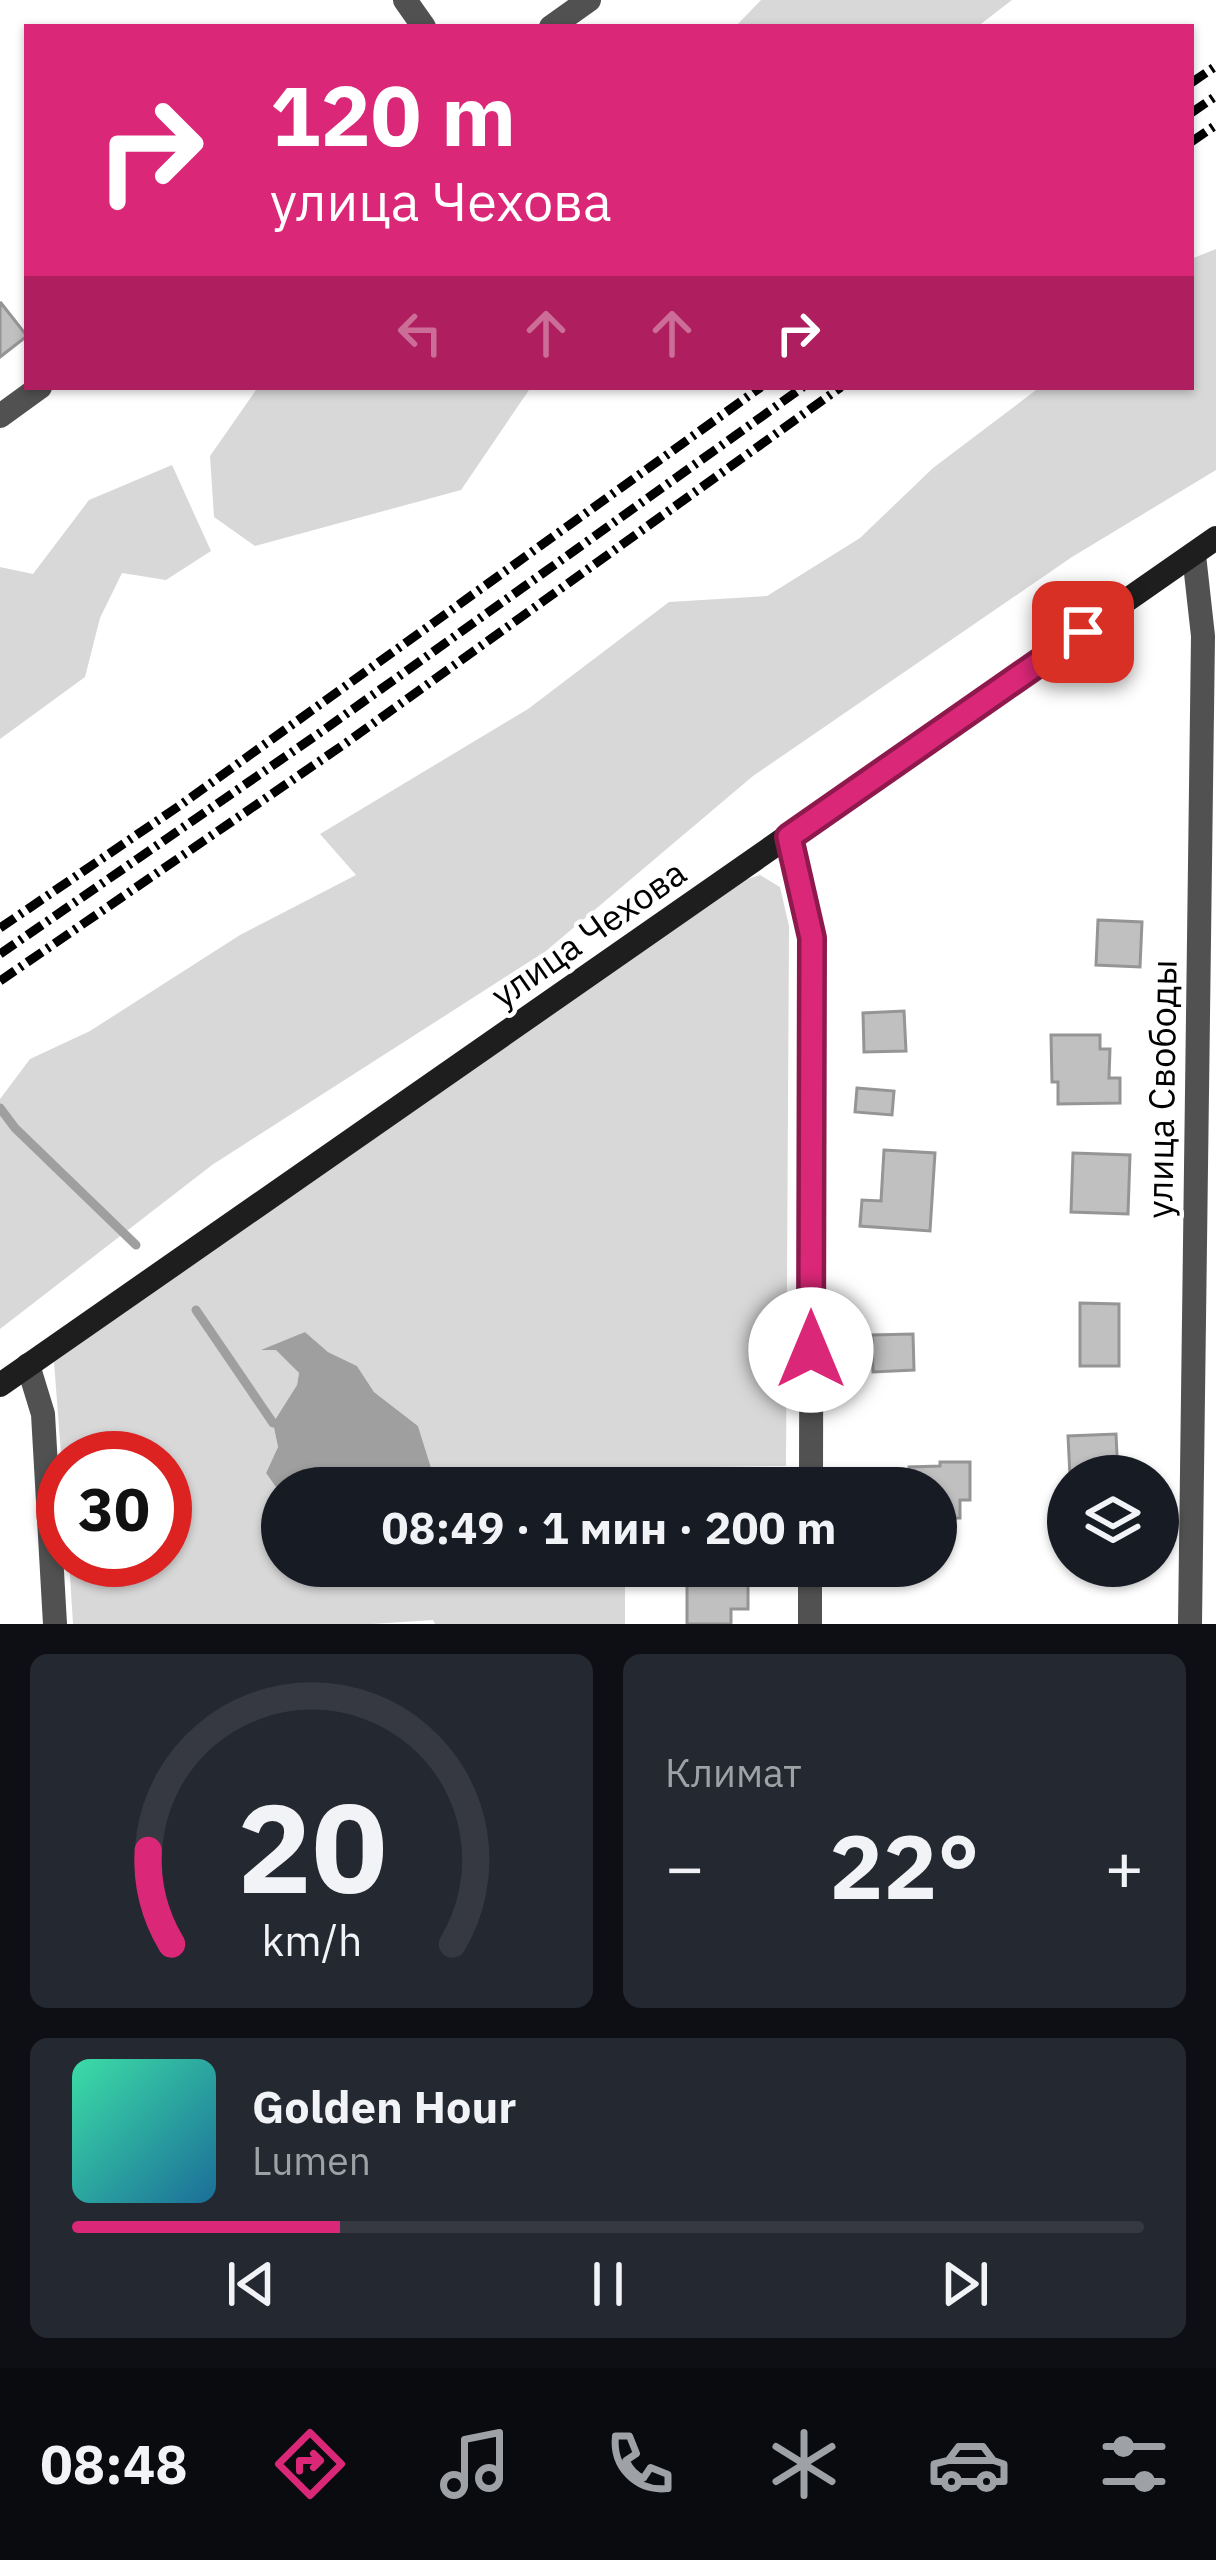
<!DOCTYPE html>
<html lang="ru">
<head>
<meta charset="utf-8">
<style>
  :root { --surface:#171b24; --page:#242831; --text:#f1f3f6; --muted:#9ea1a6; --line:#363941; --accent:#db2777 }
  body { margin:0; font-family:"IBM Plex Sans",sans-serif; background:var(--page); color:var(--text); height:100vh; display:flex; flex-direction:column; font-size:45px; white-space:nowrap }
  * { box-sizing:border-box; margin:0 }
  p { font-size:39px; color:var(--muted) }
  .icon { flex:none; width:66px; height:66px; fill:none; stroke:currentColor; stroke-width:2; stroke-linecap:round; stroke-linejoin:round }
  .map { position:relative; height:1624px; overflow:hidden }
  .drawer { display:flex; flex-direction:column; gap:30px; padding:30px; background:#0d0f14; flex:1 }
  .drawer>* { flex:none }
  .hud { position:absolute; left:24px; top:24px; width:1170px; height:366px; border-radius:0px; box-shadow:0 3px 9px #0004; background:#db2777; color:#fff; overflow:hidden }
  .fabs { position:absolute; left:1047px; top:1455px; display:grid; gap:24px }
  .fabs a { display:grid; place-items:center; width:132px; height:132px; border-radius:50%; background:var(--surface); box-shadow:0 3px 9px #0004; font-size:60px }
  .speed { position:absolute; left:36px; top:1431px; display:flex; gap:24px; font-size:60px; font-weight:700; text-align:center }
  .speed>* { display:grid; place-content:center; width:156px; height:156px; border-radius:50%; background:var(--surface); box-shadow:0 3px 9px #0004; line-height:1 }
  .speed .limit { border:18px solid #d22; background:#fff; color:#111 }
  .pin { position:absolute; display:grid; place-items:center; width:102px; height:102px; color:#fff; margin:-51px; border-radius:24px; box-shadow:0 6px 18px #0006 }
  .me { position:absolute; width:132px; margin:-66px; rotate:0deg; stroke-linejoin:round; filter:drop-shadow(0 0 9px #0008) }
  .turn { display:flex; align-items:center; gap:42px; height:252px; padding:0 48px; font-size:54px }
  .turn .icon { width:156px; height:156px; stroke-width:2.5 }
  .turn b { display:block; font-size:84px; line-height:102px }
  .lanes { display:flex; align-items:center; height:114px; padding:0 48px; background:#0003; justify-content:center; gap:60px; direction:ltr }
  .lanes .off { opacity:.35 }
  .big { font-size:90px; font-weight:700; line-height:1.1 }
  .drawer .widget { flex:1; display:flex; flex-direction:column; justify-content:center; gap:18px; min-width:0; padding:0 42px; border-radius:18px; background:var(--page) }
  .drawer .dial { align-items:center; gap:0 }
  .dial svg { height:312px; overflow:visible; fill:none; stroke:var(--line); stroke-width:7; stroke-linecap:round; text-anchor:middle }
  .dial text { fill:var(--text); stroke:none }
  .song { display:flex; align-items:center; gap:36px }
  .cover { width:144px; height:144px; border-radius:18px; background:linear-gradient(135deg,hsl(160 70% 55%),hsl(200 70% 35%)) }
  .played { height:12px; border-radius:6px; background:linear-gradient(90deg,var(--accent) 25%,var(--line) 25%) }
  .keys { display:flex; justify-content:space-around; direction:ltr }
  .heat { display:flex; justify-content:space-between; align-items:center; font-size:66px; direction:ltr }
  .drawer .tiles { flex:1; display:grid; gap:30px; grid-template-columns:1fr 1fr }
  .widget:last-child { grid-column:span 2 }
  .trip { position:absolute; left:261px; top:1467px; width:696px; height:120px; border-radius:60px; background:var(--surface); box-shadow:0 3px 9px #0004; font-weight:700; line-height:120px; text-align:center }
  .menu { display:flex; height:192px; justify-content:space-around; align-items:center; background:#090b0e; color:var(--muted) }
  .menu .icon { width:84px; height:84px }
  .menu .on { color:var(--accent) }
  .menu b { font-size:54px; color:var(--text) }
  .map>svg:first-child { display:block }
  .green { fill:#d8d8d8 }
  .water { fill:#9f9f9f }
  .lines { fill:none; stroke-linecap:round; stroke-linejoin:round }
  .stream { stroke:#9f9f9f; stroke-width:9 }
  .building { fill:#c0c0c0; stroke:#959595; stroke-width:3 }
  .street { stroke:#515151; stroke-width:24 }
  .secondary { stroke:#1e1e1e; stroke-width:24 }
  .rail { stroke:#000; stroke-width:9; stroke-dasharray:18 6 3 6; stroke-linecap:butt }
  .route-casing { stroke:#8e194d; stroke-width:30 }
  .route { stroke:#db2777; stroke-width:21 }
  .labels { text-anchor:middle; dominant-baseline:central; stroke-width:9; stroke-linejoin:round; paint-order:stroke }
  .street-label { font-size:36px; fill:#000; stroke:#fff }
</style>
</head>
<body>
<div class="map">
<svg width="1216" height="1624" viewBox="0 0 1216 1624">
  <rect width="100%" height="100%" fill="#fff"/>
  <path class="green" d="M761,0H1012L977,27H735Z
    M1216,249V470L1072,557L753,776L546,951L212,1165L0,1329V1099L30,1059L90,1031L240,935L356,875L320,834L528,709L669,602L767,596L860,538L933,468L1040,387H1191V259Z
    M258,387H531L461,490L255,546L214,517L210,456Z
    M172,465L211,551L166,580L122,573L100,618L85,677L0,739V567L33,574L89,500Z
    M760,875L780,887L789,926L786,1466L627,1468L626,1488H444L433,1474L418,1426L374,1392L357,1366L328,1352L305,1332L267,1350L276,1349L299,1373L297,1385L273,1423L278,1447L266,1473L282,1496V1566H625V1624H435L433,1620L372,1624H73L69,1560H165V1458H63V1480L54,1362L738,882Z"/>
  <path class="water" d="M305,1332L328,1352L357,1366L374,1392L418,1426L433,1474L444,1488H282V1496L266,1473L278,1447L273,1423L297,1385L299,1373L276,1350H261Z"/>
  <g class="lines">
    <path class="stream" d="M0,1108L15,1128L136,1245
      M196,1310L273,1423"/>
  </g>
  <path class="building" d="M1,303L27,336L0,357V304Z
    M1098,920L1142,922L1140,967L1096,965Z
    M904,1011L906,1051L864,1052L863,1013Z
    M1051,1035H1100V1049H1110L1109,1078H1120V1103L1058,1104V1082H1052Z
    M857,1088L894,1091L892,1115L855,1112Z
    M884,1150L935,1153L930,1231L860,1226L862,1200L881,1201Z
    M1073,1153L1130,1155L1128,1214L1071,1212Z
    M1080,1303L1119,1304V1366H1080Z
    M913,1334L914,1370L873,1372L872,1335Z
    M1116,1434L1118,1476H1070L1068,1436Z
    M940,1462H970V1500H960V1518H936V1488H897L909,1486V1467L940,1466Z
    M687,1566H731V1575H748V1609H731V1624H687Z"/>
  <g class="lines">
    <path class="street" d="M405,0L424,27
      M551,27L589,0
      M0,416L40,387
      M789,837L812,938L811,1488
      M28,1365L43,1414L55,1624
      M810,1624V1566
      M1190,1624L1203,636L1194,555"/>
    <path class="secondary" d="M0,1385L1216,538"/>
    <path class="rail" d="M1191,83L1216,66
      M1191,113L1216,96
      M1191,142L1216,125
      M0,928L179,806L761,387
      M0,954L321,732L803,387
      M0,981L346,743L841,387"/>
  </g>
  <g class="lines">
    <g class="route-casing">
      <path id="route" d="M811,1350L812,938L789,837L1083,632"/>
    </g>
    <use href="#route" class="route"/>
  </g>
  <g class="labels">
    <g class="street-label">
      <text transform="translate(588 933) rotate(-35)">улица Чехова</text>
      <text transform="translate(1161 1089) rotate(-89)">улица Свободы</text>
    </g>
  </g>
</svg>
<div class="fabs">
<a><svg class="icon" aria-label="layers" viewBox="0 0 24 24"><path d="M12 4l9 5-9 5-9-5zM3 14l9 5 9-5"/></svg></a>
</div>
<div class="speed"><div class="limit">30</div></div>
<div class="pin" style="left:1083px;top:632px;background:#d93025"><svg class="icon" aria-label="arrive" viewBox="0 0 24 24"><path d="M6 21V4h12l-3 4 3 4H6"/></svg></div>
<svg class="me" style="left:811px;top:1350px" viewBox="-20 -20 40 40"><circle r="19" fill="#fff"/><path d="M0-13L10 11 0 6-10 11z" fill="#db2777"/></svg>
<div class="trip">08:49 · 1 мин · 200 m</div>
<div class="hud">
<div class="turn"><svg class="icon" aria-label="right" viewBox="0 0 24 24"><path d="M7 20v-9h11M14 6l5 5-5 5"/></svg><div><b>120 m</b>улица Чехова</div></div>
<div class="lanes"><svg class="icon off" aria-label="left" viewBox="0 0 24 24"><path d="M17 20v-9H6M10 6l-5 5 5 5"/></svg><svg class="icon off" aria-label="ahead" viewBox="0 0 24 24"><path d="M12 20V5M6 11l6-6 6 6"/></svg><svg class="icon off" aria-label="ahead" viewBox="0 0 24 24"><path d="M12 20V5M6 11l6-6 6 6"/></svg><svg class="icon" aria-label="right" viewBox="0 0 24 24"><path d="M7 20v-9h11M14 6l5 5-5 5"/></svg></div>
</div>
</div>
<section class="drawer">
<div class="tiles">
<div class="widget dial"><svg viewBox="0 0 100 80">
<path d="M14 69A42 42 0 1 1 86 69"/>
<path d="M14 69A42 42 0 0 1 8 45" stroke="#db2777"/>
<text x="50" y="56" font-size="32" font-weight="700">20</text>
<text x="50" y="72" font-size="11">km/h</text>
</svg></div>
<div class="widget"><p>Климат</p>
<div class="heat"><a>−</a><b class="big">22°</b><a>+</a></div>
</div>
<div class="widget">
<div class="song"><i class="cover"></i><div><b>Golden Hour</b><p>Lumen</p></div></div>
<div class="played"></div>
<div class="keys"><svg class="icon" aria-label="previous" viewBox="0 0 24 24"><path d="M18 5L8 12l10 7zM5 5v14"/></svg><svg class="icon" aria-label="pause" viewBox="0 0 24 24"><path d="M8 5v14M16 5v14"/></svg><svg class="icon" aria-label="next" viewBox="0 0 24 24"><path d="M6 5l10 7-10 7zM19 5v14"/></svg></div>
</div>
</div>
</section>
<nav class="menu">
<b>08:48</b>
<svg class="icon on" aria-label="directions" viewBox="0 0 24 24"><path d="M12 3l9 9-9 9-9-9zM9 14v-3h6M13 9l2 2-2 2"/></svg>
<svg class="icon" aria-label="music" viewBox="0 0 24 24"><path d="M9 18V5l10-2v13"/><circle cx="6" cy="18" r="3"/><circle cx="16" cy="16" r="3"/></svg>
<svg class="icon" aria-label="phone" viewBox="0 0 24 24"><path d="M5 4h4l2 5-3 2q2 4 5 5l2-3 5 2v4C11 20 4 13 5 4z"/></svg>
<svg class="icon" aria-label="climate" viewBox="0 0 24 24"><path d="M12 3v18M4 7l16 10M4 17L20 7"/></svg>
<svg class="icon" aria-label="car" viewBox="0 0 24 24"><path d="M5 17H2v-5l4-1 3-4h7l3 4 3 1v5h-3M9 17h6M6 11h13"/><circle cx="7" cy="17" r="2"/><circle cx="17" cy="17" r="2"/></svg>
<svg class="icon" aria-label="filters" viewBox="0 0 24 24"><path d="M4 7h16M4 17h16"/><circle cx="9" cy="7" r="2"/><circle cx="15" cy="17" r="2"/></svg>
</nav>
</body>
</html>
